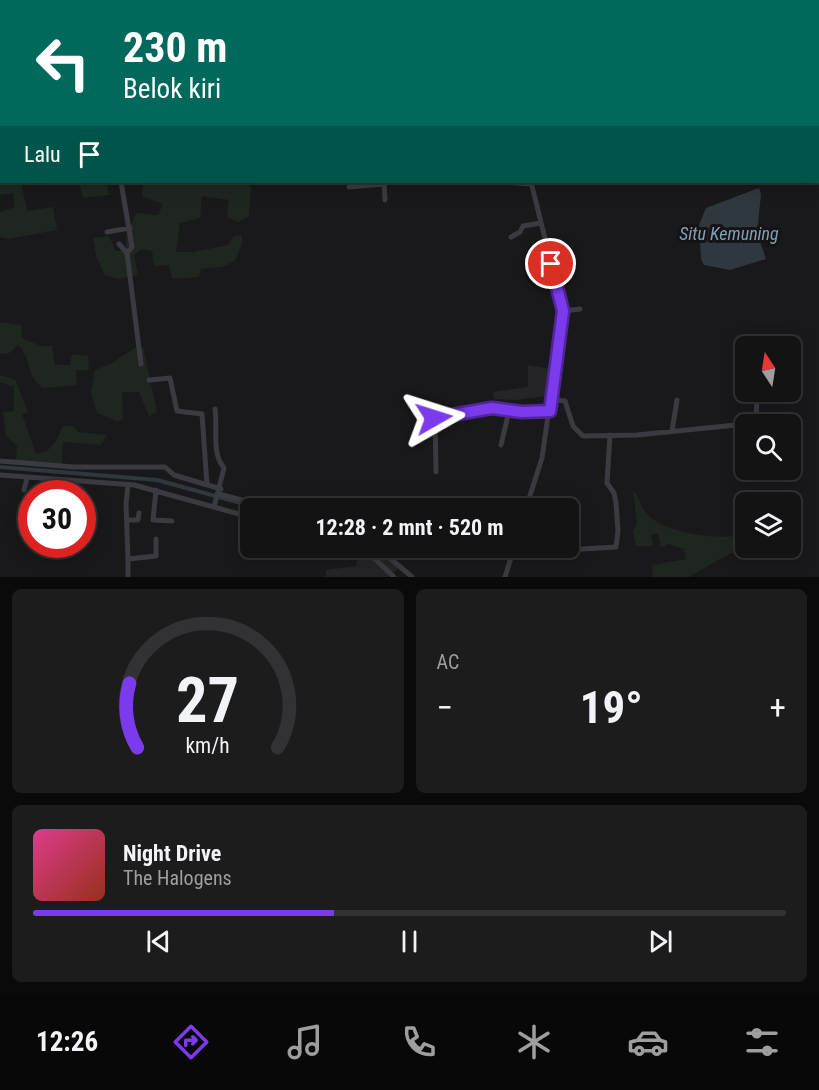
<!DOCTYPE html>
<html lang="id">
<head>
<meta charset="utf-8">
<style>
  :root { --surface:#131314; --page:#1c1c1d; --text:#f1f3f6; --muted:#9d9ea0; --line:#323234; --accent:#7c3aed }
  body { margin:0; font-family:"Roboto Condensed",sans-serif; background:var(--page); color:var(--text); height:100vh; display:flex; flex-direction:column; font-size:22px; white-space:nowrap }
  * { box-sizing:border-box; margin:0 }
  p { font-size:20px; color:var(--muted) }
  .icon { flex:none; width:33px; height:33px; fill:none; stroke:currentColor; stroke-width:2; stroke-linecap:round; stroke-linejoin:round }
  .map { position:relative; height:577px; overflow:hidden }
  .side { display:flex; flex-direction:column; gap:12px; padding:12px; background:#0a0a0b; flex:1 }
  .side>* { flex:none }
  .top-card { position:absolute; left:0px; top:0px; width:819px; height:183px; box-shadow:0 3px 15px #0003,0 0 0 2px var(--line); background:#00695c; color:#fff; overflow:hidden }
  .needle { width:39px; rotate:348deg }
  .controls { position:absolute; left:735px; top:336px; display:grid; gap:12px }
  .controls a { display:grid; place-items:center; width:66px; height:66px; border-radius:9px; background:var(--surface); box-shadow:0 3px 15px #0003,0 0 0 2px var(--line); font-size:30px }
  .speed { position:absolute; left:18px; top:480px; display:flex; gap:12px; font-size:30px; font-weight:700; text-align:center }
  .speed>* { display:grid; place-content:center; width:78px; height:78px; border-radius:50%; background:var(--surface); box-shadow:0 3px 15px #0003,0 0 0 2px var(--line); line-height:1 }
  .speed .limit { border:9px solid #d22; background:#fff; color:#111 }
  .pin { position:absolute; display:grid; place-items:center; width:51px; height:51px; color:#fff; margin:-26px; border:3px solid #fff; border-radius:50%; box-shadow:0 2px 6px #0007 }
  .me { position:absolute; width:66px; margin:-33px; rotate:84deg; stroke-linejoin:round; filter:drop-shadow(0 0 4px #0008) }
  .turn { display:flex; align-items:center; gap:21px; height:126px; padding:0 24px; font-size:27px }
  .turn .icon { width:78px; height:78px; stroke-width:2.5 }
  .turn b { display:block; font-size:42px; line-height:51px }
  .then { display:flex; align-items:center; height:57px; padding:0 24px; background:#0003; gap:12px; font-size:22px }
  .big { font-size:45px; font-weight:700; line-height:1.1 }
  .side .tile { flex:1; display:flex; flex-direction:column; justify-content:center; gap:9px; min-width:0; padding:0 21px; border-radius:9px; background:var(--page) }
  .side .dial { align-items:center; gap:0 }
  .dial svg { height:156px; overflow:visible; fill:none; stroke:var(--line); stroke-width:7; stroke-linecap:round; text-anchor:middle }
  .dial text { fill:var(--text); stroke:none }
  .song { display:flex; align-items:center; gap:18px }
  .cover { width:72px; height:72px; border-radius:9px; background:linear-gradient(135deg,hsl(330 70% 55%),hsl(10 70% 35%)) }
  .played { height:6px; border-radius:3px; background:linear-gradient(90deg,var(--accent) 40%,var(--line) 40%) }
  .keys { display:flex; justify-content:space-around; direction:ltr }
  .heat { display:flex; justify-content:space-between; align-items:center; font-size:33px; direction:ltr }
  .side .tiles { flex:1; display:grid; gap:12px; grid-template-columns:1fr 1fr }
  .tile:last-child { grid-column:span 2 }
  .trip { position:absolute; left:240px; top:498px; width:339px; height:60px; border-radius:9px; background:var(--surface); box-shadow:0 3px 15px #0003,0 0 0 2px var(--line); font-weight:700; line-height:60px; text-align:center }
  .tabs { display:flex; height:96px; justify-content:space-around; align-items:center; background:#080808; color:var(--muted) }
  .tabs .icon { width:42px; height:42px }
  .tabs .current { color:var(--accent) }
  .tabs b { font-size:27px; color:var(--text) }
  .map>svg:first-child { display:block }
  .built { fill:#252528 }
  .green { fill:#1f261f }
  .water { fill:#2f383e }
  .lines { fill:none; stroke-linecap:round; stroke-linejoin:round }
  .stream { stroke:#2f383e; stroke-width:1.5 }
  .canal { stroke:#2f383e; stroke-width:4 }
  .minor { stroke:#3a3b40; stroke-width:5 }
  .route-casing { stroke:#51269a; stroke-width:15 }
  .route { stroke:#7c3aed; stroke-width:10 }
  .labels { text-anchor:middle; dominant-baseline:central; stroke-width:6; stroke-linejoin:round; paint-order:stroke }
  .water-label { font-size:18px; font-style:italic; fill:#849eb3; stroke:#141416 }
</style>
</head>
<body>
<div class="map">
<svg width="819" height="577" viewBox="0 0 819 577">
  <rect width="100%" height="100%" fill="#19191b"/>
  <path class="built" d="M528,365L557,370L554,395L515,400L494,399L493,392L528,387Z
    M360,548H369L383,555L399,568L388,577H326V570L356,566Z"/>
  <path class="green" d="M0,119L2,182H21L27,211L53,207L57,230L8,239L0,237V212L15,207L13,193L0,195Z
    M79,182H106L109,195L83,198Z
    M143,182H251L249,216L239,222L227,217L229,200L202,196L200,218L180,223L176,252H193L228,245L234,236L241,235L243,241L235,261L222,267L201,269L199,277L172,279L169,265L154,266L152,251L141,249L134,255L138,275L117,279L105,275L96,256L93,238L109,236L116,251H126V237L136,213L158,215L163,204L142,196Z
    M0,322L21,325L22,338L41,346H52L55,365H70L72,354L88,356L89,370H76L77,385L43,388C23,372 34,362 18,345L8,354L0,353Z
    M136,347H143L157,412L149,416L139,392H122L123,418L118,422L97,413L91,393L95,370L112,363Z
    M0,375L15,379L28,412L22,414L36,454C52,452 57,440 63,426H72L79,432L107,435L101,445L63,442L62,467L16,462L17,446L6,436L3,412L14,411V387L0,382Z
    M633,491C641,498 639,502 644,510C657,532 712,539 735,536L737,552L729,554L689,577H653L652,565L686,559L684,549L669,544L661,547L658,533L651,535L653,546H636L633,532L637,524Z"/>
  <path class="water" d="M759,188L761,194L757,233L766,259L730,270L704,265L701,259L699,225L706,208Z"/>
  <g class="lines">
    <path class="stream" d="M556,0L557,2
      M818,74L819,75"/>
    <path class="canal" d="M0,467L157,480L259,508"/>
    <path class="minor" d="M231,0V2
      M495,0V2
      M561,0L562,2
      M625,0V2
      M648,0V2
      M818,69L819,70
      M121,182L132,247L127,253L141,364
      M502,182L532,184
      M384,183L385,200
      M349,187L384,184
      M107,232L130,228
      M511,237L520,232L523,226L541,223
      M119,244L127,253
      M563,311L580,309
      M790,363L800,361
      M149,380L170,378L177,411L202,414L207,485
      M552,400L565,401L573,426L583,436L637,435L746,424L756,415L757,400L774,392
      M672,431L677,400
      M501,445L509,411
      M0,461L74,467H165L174,475L221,489
      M436,472L435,416L475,413L492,409L522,412L550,411
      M0,475L134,485L250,517
      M128,485L126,504L128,559
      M24,490L27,478
      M156,490L153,520L172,521
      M53,493L55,480
      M219,494L272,508
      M214,507L224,468C211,453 218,429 215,409
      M526,508L542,458L563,311L531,182
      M127,520H138L139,513
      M355,548L375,559L394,577
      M378,548L412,577
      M512,553L616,547L618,531L616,503L614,493L607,483L610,435
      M128,577V559L156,556V539
      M505,577L514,548"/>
  </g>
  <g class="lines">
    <g class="route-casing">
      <path id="route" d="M434,418L492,408L522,412L550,411L563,311L551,264"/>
    </g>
    <use href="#route" class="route"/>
  </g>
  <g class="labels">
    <g class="water-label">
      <text x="729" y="233">Situ Kemuning</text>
    </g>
  </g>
</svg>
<div class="controls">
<a><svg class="needle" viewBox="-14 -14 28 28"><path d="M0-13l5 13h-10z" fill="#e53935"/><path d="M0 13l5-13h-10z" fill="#9d9ea0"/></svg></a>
<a><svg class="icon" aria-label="search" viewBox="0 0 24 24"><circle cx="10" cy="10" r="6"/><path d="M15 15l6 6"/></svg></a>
<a><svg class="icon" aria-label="layers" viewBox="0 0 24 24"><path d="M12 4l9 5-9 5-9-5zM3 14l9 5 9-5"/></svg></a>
</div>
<div class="speed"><div class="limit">30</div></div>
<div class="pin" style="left:551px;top:264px;background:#d93025"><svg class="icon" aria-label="arrive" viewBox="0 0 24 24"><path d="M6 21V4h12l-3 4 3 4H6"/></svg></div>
<svg class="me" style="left:434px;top:418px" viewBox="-20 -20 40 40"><path d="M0-17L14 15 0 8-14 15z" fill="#7c3aed" stroke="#fff" stroke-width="4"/></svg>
<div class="trip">12:28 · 2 mnt · 520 m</div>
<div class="top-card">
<div class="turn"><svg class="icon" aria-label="left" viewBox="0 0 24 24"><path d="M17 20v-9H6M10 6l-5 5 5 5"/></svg><div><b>230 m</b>Belok kiri</div></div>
<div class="then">Lalu<svg class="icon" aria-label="arrive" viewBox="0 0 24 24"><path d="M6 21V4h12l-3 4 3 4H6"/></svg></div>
</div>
</div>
<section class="side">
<div class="tiles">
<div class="tile dial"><svg viewBox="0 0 100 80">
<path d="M14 69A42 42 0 1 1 86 69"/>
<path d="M14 69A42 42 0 0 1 10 36" stroke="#7c3aed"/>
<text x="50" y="56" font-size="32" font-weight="700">27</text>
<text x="50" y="72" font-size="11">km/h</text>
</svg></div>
<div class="tile"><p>AC</p>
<div class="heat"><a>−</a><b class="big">19°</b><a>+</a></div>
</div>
<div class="tile">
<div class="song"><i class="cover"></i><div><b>Night Drive</b><p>The Halogens</p></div></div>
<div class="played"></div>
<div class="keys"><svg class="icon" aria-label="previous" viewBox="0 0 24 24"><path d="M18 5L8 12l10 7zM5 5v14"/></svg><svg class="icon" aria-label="pause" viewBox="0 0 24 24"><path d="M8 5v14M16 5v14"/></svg><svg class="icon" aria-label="next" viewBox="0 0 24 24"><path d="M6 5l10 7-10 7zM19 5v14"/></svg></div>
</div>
</div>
</section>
<nav class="tabs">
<b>12:26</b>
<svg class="icon current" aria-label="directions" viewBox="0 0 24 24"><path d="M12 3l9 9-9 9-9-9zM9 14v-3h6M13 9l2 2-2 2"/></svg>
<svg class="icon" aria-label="music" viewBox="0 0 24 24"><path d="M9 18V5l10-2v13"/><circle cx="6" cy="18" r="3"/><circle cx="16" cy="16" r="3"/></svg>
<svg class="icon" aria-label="phone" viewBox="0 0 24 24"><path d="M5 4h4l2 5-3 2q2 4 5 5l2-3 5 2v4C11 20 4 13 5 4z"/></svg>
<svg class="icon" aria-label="climate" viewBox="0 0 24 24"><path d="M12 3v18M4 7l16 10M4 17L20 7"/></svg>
<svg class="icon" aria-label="car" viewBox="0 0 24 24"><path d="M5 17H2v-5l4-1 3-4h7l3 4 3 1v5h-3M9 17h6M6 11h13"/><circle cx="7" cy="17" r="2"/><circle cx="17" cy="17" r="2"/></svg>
<svg class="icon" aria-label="filters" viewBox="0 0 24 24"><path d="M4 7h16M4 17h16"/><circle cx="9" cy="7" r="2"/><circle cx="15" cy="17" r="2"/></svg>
</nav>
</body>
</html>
